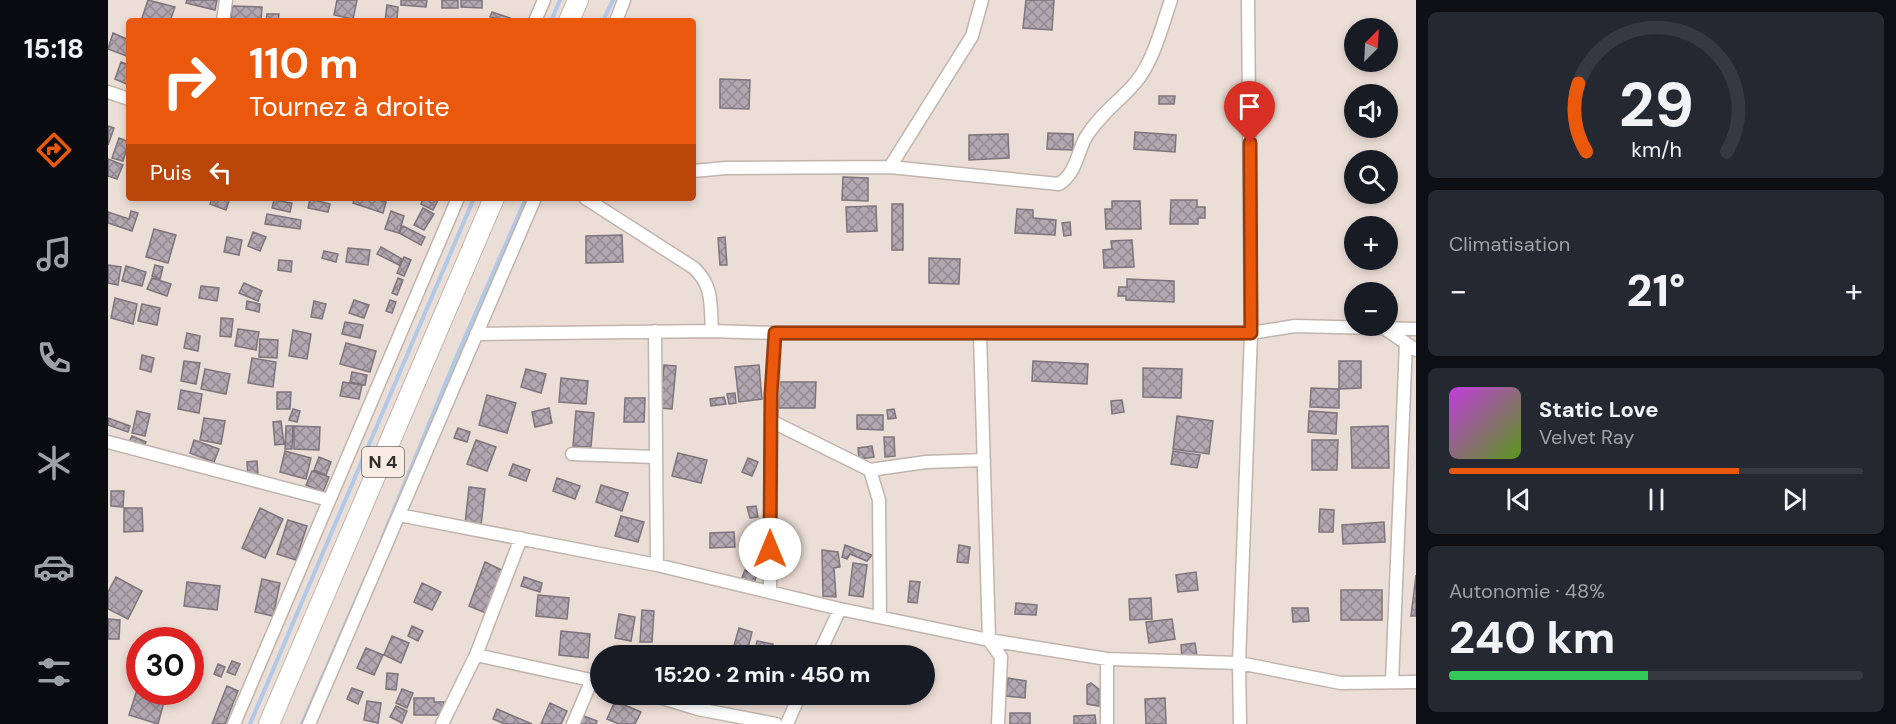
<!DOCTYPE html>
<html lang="fr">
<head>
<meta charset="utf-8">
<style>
  :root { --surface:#171b24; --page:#242831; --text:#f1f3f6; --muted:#9ea1a6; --line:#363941; --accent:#ea580c }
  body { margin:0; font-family:"DM Sans",sans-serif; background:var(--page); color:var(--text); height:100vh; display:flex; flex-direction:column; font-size:22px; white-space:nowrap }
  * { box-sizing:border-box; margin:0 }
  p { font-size:20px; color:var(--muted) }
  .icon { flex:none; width:33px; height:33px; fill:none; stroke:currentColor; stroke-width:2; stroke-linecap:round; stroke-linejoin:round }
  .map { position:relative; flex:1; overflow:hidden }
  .drawer { display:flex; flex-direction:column; gap:12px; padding:12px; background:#0d0f14; width:480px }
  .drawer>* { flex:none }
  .hud { position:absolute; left:18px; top:18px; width:570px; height:183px; border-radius:6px; box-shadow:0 3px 9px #0003; background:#ea580c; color:#fff; overflow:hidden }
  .needle { width:39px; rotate:24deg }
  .controls { position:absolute; left:1236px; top:18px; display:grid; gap:12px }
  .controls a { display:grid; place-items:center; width:54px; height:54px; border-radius:50%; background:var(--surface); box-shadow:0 3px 9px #0003; font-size:30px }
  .speed { position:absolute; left:18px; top:627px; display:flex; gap:12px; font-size:30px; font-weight:700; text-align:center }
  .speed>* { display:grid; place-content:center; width:78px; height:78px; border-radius:50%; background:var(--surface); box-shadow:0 3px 9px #0003; line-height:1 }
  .speed .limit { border:9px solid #d22; background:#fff; color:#111 }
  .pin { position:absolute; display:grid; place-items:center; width:51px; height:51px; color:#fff; margin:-62px -26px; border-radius:50% 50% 50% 0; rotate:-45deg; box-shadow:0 0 6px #0007 }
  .pin .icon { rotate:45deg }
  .me { position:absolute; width:66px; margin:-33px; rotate:0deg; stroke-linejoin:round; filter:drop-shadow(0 0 4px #0008) }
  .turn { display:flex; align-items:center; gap:21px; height:126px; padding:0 24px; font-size:27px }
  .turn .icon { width:78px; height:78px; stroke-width:2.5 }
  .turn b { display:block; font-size:42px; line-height:51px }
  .then { display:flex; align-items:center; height:57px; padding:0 24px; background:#0003; gap:12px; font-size:22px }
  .big { font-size:45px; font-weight:800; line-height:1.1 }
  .drawer .card { flex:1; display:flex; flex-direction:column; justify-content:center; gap:9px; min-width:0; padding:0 21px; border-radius:9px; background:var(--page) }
  .drawer .dial { align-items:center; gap:0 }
  .dial svg { height:156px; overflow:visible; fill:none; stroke:var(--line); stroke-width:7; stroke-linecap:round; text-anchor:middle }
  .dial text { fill:var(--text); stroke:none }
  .song { display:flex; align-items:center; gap:18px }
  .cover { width:72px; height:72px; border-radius:9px; background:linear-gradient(135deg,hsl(290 70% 55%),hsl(90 70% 35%)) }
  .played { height:6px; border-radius:3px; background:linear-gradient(90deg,var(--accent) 70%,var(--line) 70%) }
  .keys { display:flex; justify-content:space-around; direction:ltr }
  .heat { display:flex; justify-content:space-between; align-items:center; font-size:33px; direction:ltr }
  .charge { height:9px; border-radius:4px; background:linear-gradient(90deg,#34c759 48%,var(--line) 0) }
  .trip { position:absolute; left:482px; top:645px; width:345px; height:60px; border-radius:30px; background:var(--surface); box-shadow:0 3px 9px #0003; font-weight:800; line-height:60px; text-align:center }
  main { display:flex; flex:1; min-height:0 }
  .menu { display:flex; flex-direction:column; width:108px; justify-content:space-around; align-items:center; background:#090b0e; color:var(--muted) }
  .menu .icon { width:42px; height:42px }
  .menu .active { color:var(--accent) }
  .menu b { font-size:27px; color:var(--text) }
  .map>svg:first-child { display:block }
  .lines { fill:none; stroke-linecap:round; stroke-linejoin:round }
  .stream { stroke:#b1c8e7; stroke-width:4 }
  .building { fill:url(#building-cross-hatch); stroke:#7e747c; stroke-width:1.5 }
  .minor-casing { stroke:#c0b4ac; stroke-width:15 }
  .trunk-casing { stroke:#c0b4ac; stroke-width:22 }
  .minor { stroke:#fff; stroke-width:12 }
  .trunk { stroke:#fff; stroke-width:20 }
  .route-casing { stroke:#983908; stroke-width:15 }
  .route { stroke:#ea580c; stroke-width:10 }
  .labels { text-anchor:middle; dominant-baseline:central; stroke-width:4.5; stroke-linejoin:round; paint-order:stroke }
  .shield { fill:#f8ebe3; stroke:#6f6763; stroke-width:1.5 }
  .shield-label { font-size:18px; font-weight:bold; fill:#342f2c }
</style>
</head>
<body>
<main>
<nav class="menu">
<b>15:18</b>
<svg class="icon active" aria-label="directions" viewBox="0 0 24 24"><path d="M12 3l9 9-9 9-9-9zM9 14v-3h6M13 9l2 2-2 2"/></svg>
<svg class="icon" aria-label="music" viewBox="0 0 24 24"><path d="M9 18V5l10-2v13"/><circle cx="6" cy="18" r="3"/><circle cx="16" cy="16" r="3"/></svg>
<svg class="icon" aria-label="phone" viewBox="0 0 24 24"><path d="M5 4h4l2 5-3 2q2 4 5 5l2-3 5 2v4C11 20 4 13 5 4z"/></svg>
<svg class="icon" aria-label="climate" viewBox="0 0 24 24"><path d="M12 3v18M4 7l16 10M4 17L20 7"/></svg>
<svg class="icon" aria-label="car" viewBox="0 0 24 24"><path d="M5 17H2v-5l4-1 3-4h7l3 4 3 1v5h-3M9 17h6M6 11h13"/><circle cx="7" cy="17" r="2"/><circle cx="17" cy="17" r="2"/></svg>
<svg class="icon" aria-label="filters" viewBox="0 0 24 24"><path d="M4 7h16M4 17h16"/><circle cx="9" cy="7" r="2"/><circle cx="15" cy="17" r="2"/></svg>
</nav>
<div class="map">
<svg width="1308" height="724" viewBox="0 0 1308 724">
  <defs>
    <pattern id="building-cross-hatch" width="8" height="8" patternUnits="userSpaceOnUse" patternTransform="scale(1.5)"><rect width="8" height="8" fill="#b3a8b1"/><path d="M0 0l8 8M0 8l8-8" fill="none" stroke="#928990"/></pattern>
  </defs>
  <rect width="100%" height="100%" fill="#ebded6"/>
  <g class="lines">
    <path class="stream" d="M443,21L452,0
      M495,21L505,0
      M274,539L348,358L418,198
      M142,724L366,198
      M194,724L257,579"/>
  </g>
  <path class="building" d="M40,0L67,7L62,21H33Z
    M79,0H109L107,10L78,3Z
    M229,0H249L245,19L226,15Z
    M293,0H319L318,7L293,5Z
    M334,0H350V8H334Z
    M353,0H374V8L353,7Z
    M918,0H946L944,30L915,28Z
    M279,5L290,7L289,19L303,21H277Z
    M124,6L154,7L153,21H123Z
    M384,12L402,18L401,21L382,17Z
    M159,14H171L170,21H158Z
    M5,33L21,40V57L0,49Z
    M13,62L21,65V85L7,79Z
    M612,79L642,80L641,109L612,108Z
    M1051,96H1067L1066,104H1051Z
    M0,126L6,128L0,145Z
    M1027,132L1068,135L1067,152L1026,149Z
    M940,133L965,134V150L939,149Z
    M900,134L901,158L861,160V135Z
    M11,138L21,142L15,161L4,158Z
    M0,159L15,165L9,179L0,176Z
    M735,177L760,178V201L734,200Z
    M104,198H122L118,210L102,204Z
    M247,198H264L278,202L275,213L245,203Z
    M315,198H331L325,210L313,204Z
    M202,199L222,204L220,212L200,208Z
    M166,200L184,203L182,212L164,208Z
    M1063,200H1089V207H1097V218H1090V224H1062Z
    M1004,201H1032L1033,229H998L997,209H1004Z
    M784,204H795V250H784Z
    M768,206L769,231L739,232L738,207Z
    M315,208L326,214L316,230L306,225Z
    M909,209L925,210V218L948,220L947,235L907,233Z
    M23,211L30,213L24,231L0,223V212L21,219Z
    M283,211L296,216L291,233L277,229Z
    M159,214L193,220L192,229L157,224Z
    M962,222L963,235L956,236L954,223Z
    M295,226L317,237L313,245L291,233Z
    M46,229L68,235L60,263L38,257Z
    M145,232L158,237L152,251L140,246Z
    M514,235L515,262L478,263V236Z
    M119,237L134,240L131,255L116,252Z
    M617,237L619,265H612L610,238Z
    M1024,240L1026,267L996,268L995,250L1004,249L1003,241Z
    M273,247L294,259L291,265L269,254Z
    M240,248L262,250L260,265L238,262Z
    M216,251L230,254L228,262L214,258Z
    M296,257L303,260L296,276L289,273Z
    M821,258L852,259L851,284L821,283Z
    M171,260L184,261L183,272L170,270Z
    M0,265L13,267L10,285L0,283Z
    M47,265L55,267L52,279L44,276Z
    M18,266L38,272L34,286L14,281Z
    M44,278L63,284L59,296L39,289Z
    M290,278L295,280L289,295L284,293Z
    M1019,279L1066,281V302L1018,300V296H1010L1011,287H1019Z
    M136,283L154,291L150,301L131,293Z
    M93,286L111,288L109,301L91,298Z
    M7,298L29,304L25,324L3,318Z
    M246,300L261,305L256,318L241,313Z
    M282,300L288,302L284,313L278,311Z
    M139,301L152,304L151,312L138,309Z
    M206,301L218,304L214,319L203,317Z
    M34,304L52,308L49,325L30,321Z
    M113,318L125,319L123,337L112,336Z
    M237,322L255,325L252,338L234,334Z
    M130,329L151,332L148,350L127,346Z
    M185,330L203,334L199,359L181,356Z
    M79,333L92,336L90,351L76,348Z
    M152,339L170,340L169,358L151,357Z
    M238,343L268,351L262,372L232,364Z
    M34,355L46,358L43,372L32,369Z
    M144,358L168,362L165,387L140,383Z
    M76,361L92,363L88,384L73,381Z
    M925,361L980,364L979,384L924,381Z
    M1231,361H1253V388L1231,389Z
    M556,365L568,366L564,409L552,408Z
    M651,365L654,399L631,402L627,367Z
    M1035,368L1074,369L1073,398L1035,397Z
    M97,369L122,374L118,394L93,389Z
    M418,369L438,374L433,393L413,387Z
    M244,372L259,375L257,385L242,382Z
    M453,378L480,381L478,404L451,402Z
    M235,382L254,385L251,399L232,396Z
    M671,382H708L707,408H671Z
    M1203,388L1231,389V408L1202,407Z
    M73,390L94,394L91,413L70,409Z
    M169,392H183L182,409H169Z
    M627,393L628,403L621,404L619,394Z
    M379,395L408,403L399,433L371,425Z
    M616,397L618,404L603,406L602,399Z
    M517,398H537L536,422H516Z
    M1014,400L1016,412L1004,414L1003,401Z
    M441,408L444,423L427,427L424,412Z
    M185,409L192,411L189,422L181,420Z
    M786,409L788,418L780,419L779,410Z
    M29,411L42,414L37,436L24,433Z
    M468,411L486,413L483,447L465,446Z
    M1201,411L1229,413L1228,434L1200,432Z
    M749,415H775V430L749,429Z
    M1069,416L1105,421L1101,454L1065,449Z
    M0,418L22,426L20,432L0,425Z
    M96,418L117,421L113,444L92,440Z
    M173,421L176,444L167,445L165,422Z
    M178,426H185L184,449H177Z
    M186,426L212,427L211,450L186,449Z
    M1280,426L1281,468H1244L1243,427Z
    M350,428L362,432L359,442L346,438Z
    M24,436L38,442L35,450L20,444Z
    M776,437H786L787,456L777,457Z
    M86,440L111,449L106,462L82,453Z
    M368,440L388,447L379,471L359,464Z
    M1204,440H1230L1229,470H1204Z
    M764,446L766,457L751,459L750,448Z
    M177,451L203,458L198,479L172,472Z
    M1065,451L1092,455L1089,468L1063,464Z
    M570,453L599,460L593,483L564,476Z
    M211,457L223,462L218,475L206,470Z
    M640,458L650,462L644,476L634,472Z
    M149,461L150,476L140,477L139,462Z
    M405,464L422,470L418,481L401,475Z
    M204,471L221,477L215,492L198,485Z
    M449,478L472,486L467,499L445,491Z
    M493,485L520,493L514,511L488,502Z
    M361,487L377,489L373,526L357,524Z
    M3,491H16L15,507L3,506Z
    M648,506L650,517L642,518L639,507Z
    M16,508H34L35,531L16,532Z
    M152,508L175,519L157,558L134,548Z
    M1212,509L1226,510L1225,532H1211Z
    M513,516L536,522L530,542L507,536Z
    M180,520L199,526L188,560L169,554Z
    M1276,522L1277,542L1235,544L1234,525Z
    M626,532L627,547L602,548V533Z
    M737,545L764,555L759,561L742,554L739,559L734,557Z
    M851,545L862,547L860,563L849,562Z
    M714,550L730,552L732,567L726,568L728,597L715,596Z
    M377,562L396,571L378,613L361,606Z
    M745,563L759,565L755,597L741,595Z
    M637,570L649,575L645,585L633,580Z
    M1088,572L1090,590L1070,592L1068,575Z
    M1308,575V616H1303Z
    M8,577L34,591L20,619L0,609V592Z
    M416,577L434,583L432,592L413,586Z
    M154,579L172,583L165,616L147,612Z
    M802,581L812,582L809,603L800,602Z
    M79,582L112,586L109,610L76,606Z
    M314,583L333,592L324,610L306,602Z
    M1233,590H1274V620H1233Z
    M430,595L461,598L459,619L428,616Z
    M1043,598L1044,619L1022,620L1021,599Z
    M908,603L929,605L928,615L907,614Z
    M1184,608H1200L1201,621L1185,622Z
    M534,610L546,611L544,642H532Z
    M511,614L527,617L523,641L507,638Z
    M0,619L12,620L11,639H0Z
    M1064,619L1067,639L1041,643L1038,622Z
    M304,626L315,631L310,641L300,636Z
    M631,628L644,632L638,656H623Z
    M453,631L482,634L480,658L451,655Z
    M284,636L301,643L293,663L276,655Z
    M649,641L665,644L663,653L667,656H646Z
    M1087,643L1089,656L1074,658L1073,645Z
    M258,648L275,655L266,675L249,668Z
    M124,661L132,664L127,675L119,672Z
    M110,664L117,667L113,677L106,674Z
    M279,673L290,674L288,690L278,689Z
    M900,678L918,681L917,698L898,696Z
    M983,683L991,689V706L979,704V685Z
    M119,686L130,691L117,724H104Z
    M244,688L255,692L250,704L239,699Z
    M294,689L305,693L299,708L288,703Z
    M29,690L57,698L50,724L21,715Z
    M306,698H326V702H336V715H306Z
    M1057,698L1058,724H1038L1037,699Z
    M259,701L273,703L270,723L256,720Z
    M507,701L533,712L527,724H511L499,719Z
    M442,703L459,711L453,724H433Z
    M288,706L299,711L294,723L282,717Z
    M389,709L424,724H397L385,719Z
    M902,713H922V724H902Z
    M473,715L489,721L488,724H469Z
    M987,715L988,724H966V716Z"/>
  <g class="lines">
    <g class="minor-casing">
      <path id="minor" d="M115,21L118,0
        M427,21L436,0
        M508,21L516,0
        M0,92L21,99
        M782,167L864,36L874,0
        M585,171L618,168L782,167L951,184C968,174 969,153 978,137C992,114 1012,101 1028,82C1046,60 1054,26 1063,0
        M477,198L586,268C606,287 602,305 604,331
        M1276,328L1308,350
        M547,331L549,565
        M667,333L663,421L762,470L771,500L772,617
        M368,334L604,331L667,333H1143L1187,326L1308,329
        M872,334L881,640L893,657L890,724
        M0,442L221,500
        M464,454L547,457
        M762,470L818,462L876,460
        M291,515L549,565L732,609L881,640L999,659L1131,663L1233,683L1308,682
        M662,592L663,421
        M368,655L492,682
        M710,656L732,609
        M999,659V724
        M1284,682L1298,343
        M541,694L590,709L668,724
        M126,724L350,198
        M201,724L427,198
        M334,724L368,655L413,538
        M465,724L483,682
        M679,724L692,694
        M1132,724L1131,663L1143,333L1140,0"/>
    </g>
    <g class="trunk-casing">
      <path id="trunk" d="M461,21L470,0
        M161,724L386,198"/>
    </g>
    <use href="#minor" class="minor"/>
    <use href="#trunk" class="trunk"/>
  </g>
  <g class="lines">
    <g class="route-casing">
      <path id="route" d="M662,549L663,394L667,333H1143L1142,143"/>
    </g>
    <use href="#route" class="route"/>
  </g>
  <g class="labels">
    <rect class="shield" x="254" y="447" width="42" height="30" rx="4.5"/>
    <g class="shield-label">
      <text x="275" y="462">N 4</text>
    </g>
  </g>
</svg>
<div class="controls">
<a><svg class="needle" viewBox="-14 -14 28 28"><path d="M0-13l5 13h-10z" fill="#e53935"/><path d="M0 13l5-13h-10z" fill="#9ea1a6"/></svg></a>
<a><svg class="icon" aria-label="sound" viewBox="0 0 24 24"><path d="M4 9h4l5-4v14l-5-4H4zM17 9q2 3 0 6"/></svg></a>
<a><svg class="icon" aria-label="search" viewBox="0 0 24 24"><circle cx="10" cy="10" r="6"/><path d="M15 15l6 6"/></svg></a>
<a>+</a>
<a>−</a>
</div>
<div class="speed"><div class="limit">30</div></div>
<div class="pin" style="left:1142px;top:143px;background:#d93025"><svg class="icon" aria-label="arrive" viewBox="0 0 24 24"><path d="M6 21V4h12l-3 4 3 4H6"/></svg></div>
<svg class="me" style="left:662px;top:549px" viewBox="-20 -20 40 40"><circle r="19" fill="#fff"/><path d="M0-13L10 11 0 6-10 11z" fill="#ea580c"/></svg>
<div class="trip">15:20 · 2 min · 450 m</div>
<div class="hud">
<div class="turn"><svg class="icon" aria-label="right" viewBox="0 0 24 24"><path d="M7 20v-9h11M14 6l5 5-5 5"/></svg><div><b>110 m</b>Tournez à droite</div></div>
<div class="then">Puis<svg class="icon" aria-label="left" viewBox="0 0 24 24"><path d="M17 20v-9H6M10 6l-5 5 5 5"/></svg></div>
</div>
</div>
<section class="drawer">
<div class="card dial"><svg viewBox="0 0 100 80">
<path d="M14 69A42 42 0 1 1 86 69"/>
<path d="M14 69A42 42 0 0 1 10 34" stroke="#ea580c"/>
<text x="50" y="56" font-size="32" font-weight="700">29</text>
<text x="50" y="72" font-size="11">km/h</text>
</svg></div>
<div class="card"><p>Climatisation</p>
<div class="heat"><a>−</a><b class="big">21°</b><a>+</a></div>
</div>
<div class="card">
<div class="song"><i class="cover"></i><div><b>Static Love</b><p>Velvet Ray</p></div></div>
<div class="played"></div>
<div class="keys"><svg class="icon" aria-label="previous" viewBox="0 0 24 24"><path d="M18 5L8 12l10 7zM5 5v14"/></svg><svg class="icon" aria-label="pause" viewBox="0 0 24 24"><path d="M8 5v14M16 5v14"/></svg><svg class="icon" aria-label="next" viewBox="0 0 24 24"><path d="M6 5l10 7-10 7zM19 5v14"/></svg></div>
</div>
<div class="card"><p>Autonomie · 48%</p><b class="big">240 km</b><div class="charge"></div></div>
</section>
</main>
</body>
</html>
